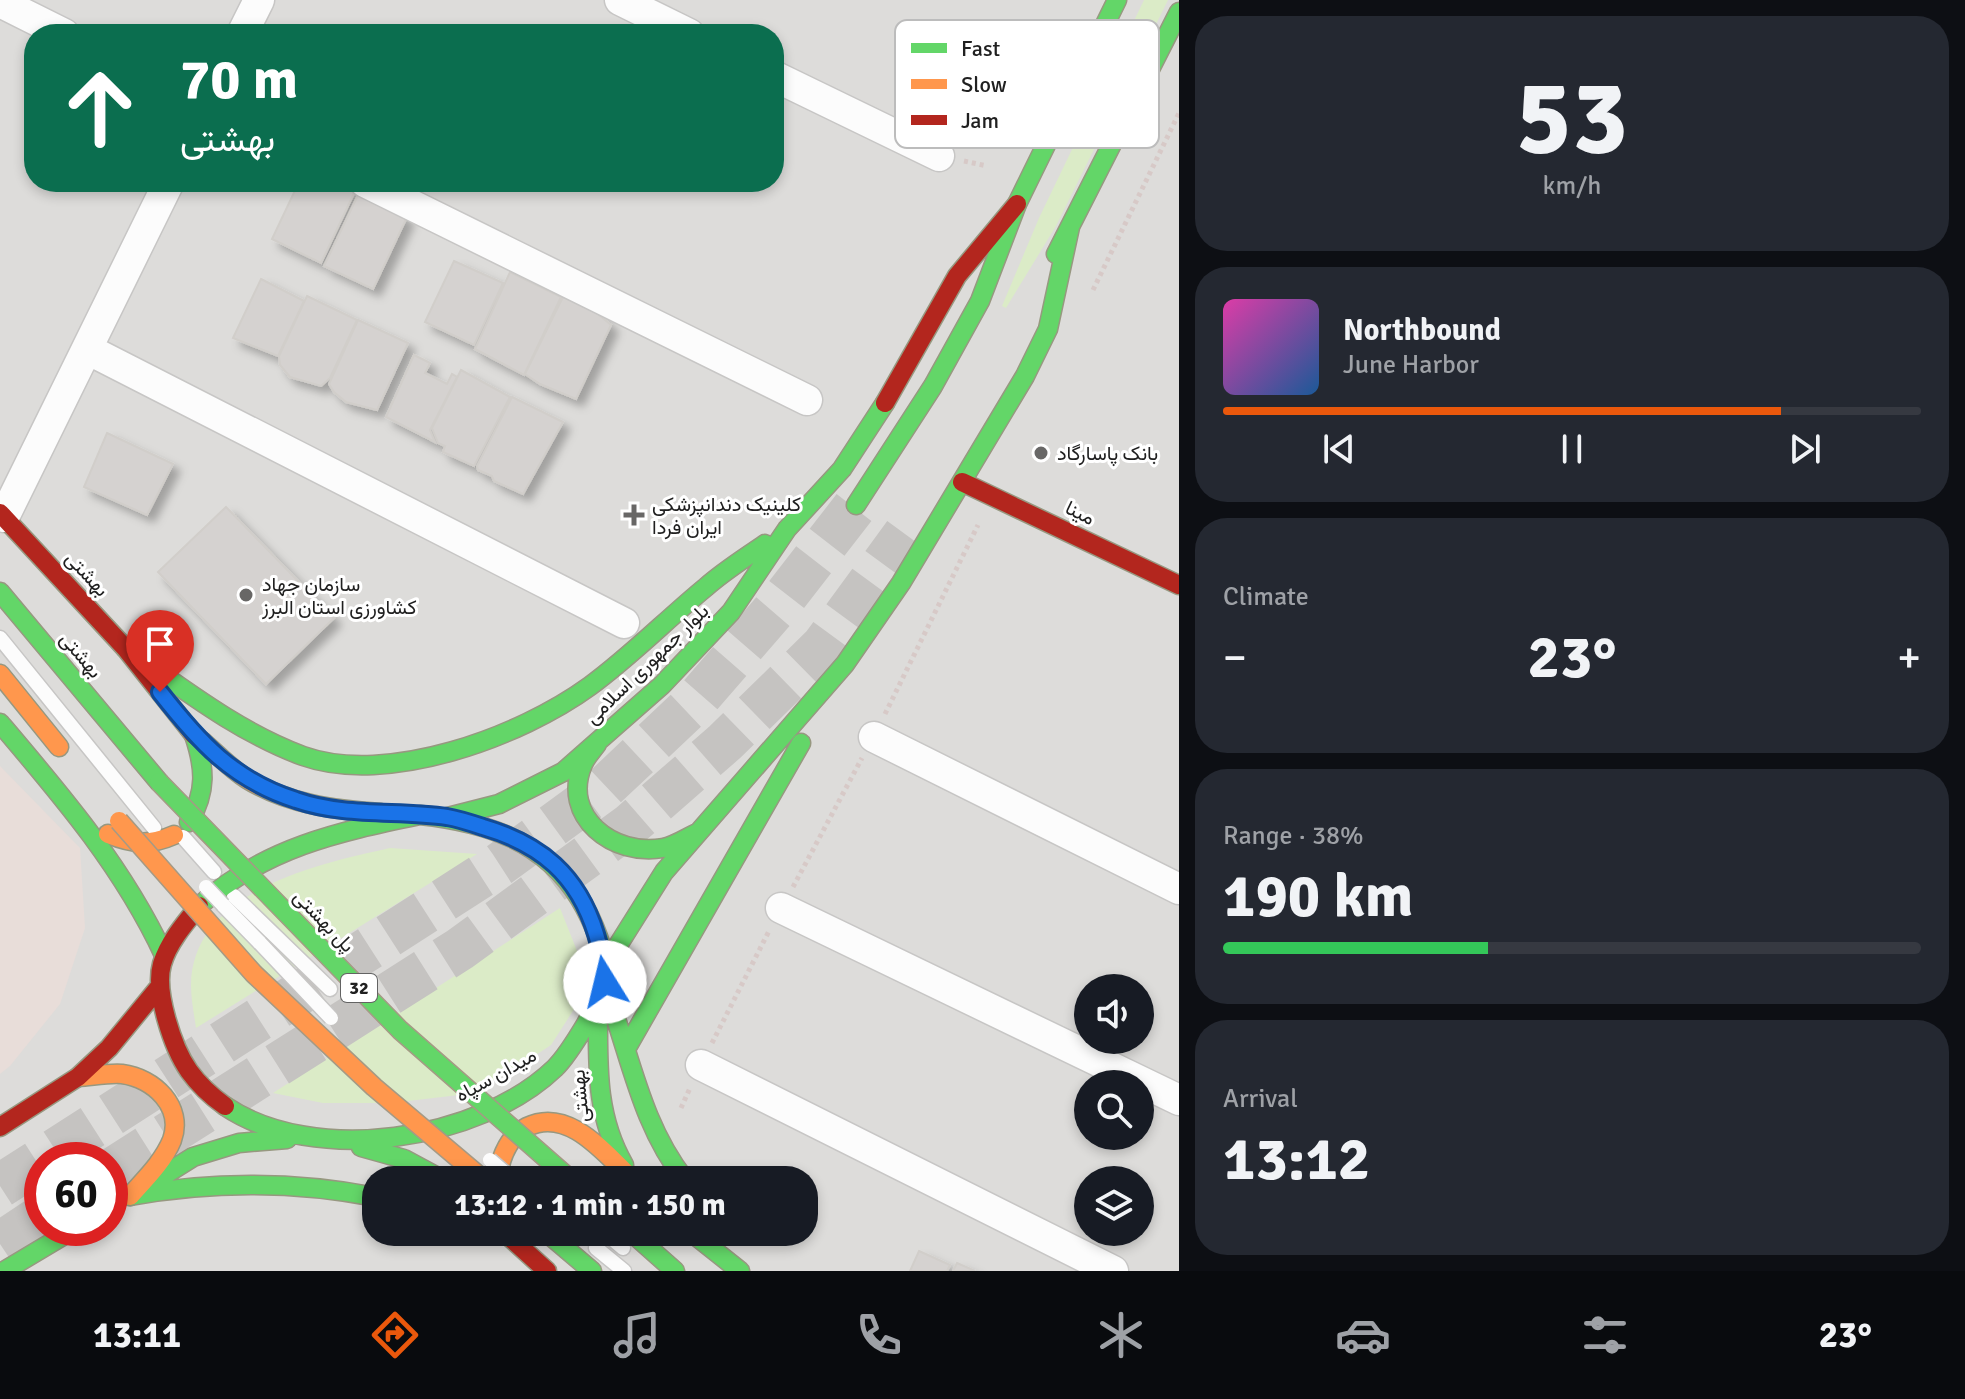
<!DOCTYPE html>
<html lang="en">
<head>
<meta charset="utf-8">
<style>
  :root { --surface:#171b24; --page:#242831; --text:#f1f3f6; --muted:#9ea1a6; --line:#363941; --accent:#ea580c }
  body { margin:0; font-family:Signika,Vazirmatn,sans-serif; background:var(--page); color:var(--text); height:100vh; display:flex; flex-direction:column; font-size:30px; white-space:nowrap }
  * { box-sizing:border-box; margin:0 }
  p { font-size:26px; color:var(--muted) }
  .icon { flex:none; width:44px; height:44px; fill:none; stroke:currentColor; stroke-width:2; stroke-linecap:round; stroke-linejoin:round }
  .map { position:relative; flex:1; overflow:hidden }
  .panel { display:flex; flex-direction:column; gap:16px; padding:16px; background:#0d0f14; width:786px }
  .panel>* { flex:none }
  .banner { position:absolute; left:24px; top:24px; width:760px; height:168px; border-radius:32px; box-shadow:0 4px 12px #0003; background:#0b6e4f; color:#fff; overflow:hidden }
  .controls { position:absolute; left:1074px; top:974px; display:grid; gap:16px }
  .controls a { display:grid; place-items:center; width:80px; height:80px; border-radius:50%; background:var(--surface); box-shadow:0 4px 12px #0003; font-size:40px }
  .speed { position:absolute; left:24px; top:1142px; display:flex; gap:16px; font-size:40px; font-weight:700; text-align:center }
  .speed>* { display:grid; place-content:center; width:104px; height:104px; border-radius:50%; background:var(--surface); box-shadow:0 4px 12px #0003; line-height:1 }
  .speed .limit { border:12px solid #d22; background:#fff; color:#111 }
  .pin { position:absolute; display:grid; place-items:center; width:68px; height:68px; color:#fff; margin:-82px -34px; border-radius:50% 50% 50% 0; rotate:-45deg; box-shadow:0 0 8px #0007 }
  .pin .icon { rotate:45deg }
  .me { position:absolute; width:88px; margin:-44px; rotate:351deg; stroke-linejoin:round; filter:drop-shadow(0 0 6px #0008) }
  .turn { display:flex; align-items:center; gap:28px; height:168px; padding:0 24px; font-size:36px }
  .turn .icon { width:104px; height:104px; stroke-width:2.5 }
  .turn b { display:block; font-size:56px; line-height:68px }
  .big { font-size:60px; font-weight:700; line-height:1.1 }
  .panel .card { flex:1; display:flex; flex-direction:column; justify-content:center; gap:12px; min-width:0; padding:0 28px; border-radius:32px; background:var(--page) }
  .panel .dial { align-items:center; gap:0 }
  .dial b { font-size:104px; line-height:1 }
  .song { display:flex; align-items:center; gap:24px }
  .cover { width:96px; height:96px; border-radius:12px; background:linear-gradient(135deg,hsl(320 70% 55%),hsl(210 70% 35%)) }
  .played { height:8px; border-radius:4px; background:linear-gradient(90deg,var(--accent) 80%,var(--line) 80%) }
  .keys { display:flex; justify-content:space-around; direction:ltr }
  .heat { display:flex; justify-content:space-between; align-items:center; font-size:44px; direction:ltr }
  .charge { height:12px; border-radius:6px; background:linear-gradient(90deg,#34c759 38%,var(--line) 0) }
  .trip { position:absolute; left:362px; top:1166px; width:456px; height:80px; border-radius:32px; background:var(--surface); box-shadow:0 4px 12px #0003; font-weight:700; line-height:80px; text-align:center }
  .tab-bar { display:flex; height:128px; justify-content:space-around; align-items:center; background:#090b0e; color:var(--muted) }
  .tab-bar .icon { width:56px; height:56px }
  .tab-bar .selected { color:var(--accent) }
  .tab-bar b { font-size:36px; color:var(--text) }
  main { display:flex; flex:1; min-height:0 }
  .map>svg:first-child { display:block }
  .residential { fill:#dddcda; fill-rule:evenodd }
  .military { fill:#e8ddd9 }
  .grass { fill:#dbebc7 }
  .building { fill:#d5d2d0; stroke:#d1ceca; stroke-width:2; filter:url(#shadow) }
  .lines { fill:none; stroke-linecap:round; stroke-linejoin:round }
  .primary-tunnel { stroke:#c5c3c1; stroke-width:44; stroke-dasharray:44 22; stroke-linecap:butt }
  .lane-casing { stroke:#c7c6c5; stroke-width:17 }
  .street-casing { stroke:#c7c6c5; stroke-width:33 }
  .fast-casing { stroke:#979880; stroke-width:21 }
  .slow-casing { stroke:#979880; stroke-width:21 }
  .jam-casing { stroke:#979880; stroke-width:21 }
  .path { stroke:#d7c9c7; stroke-width:5; stroke-dasharray:4 4; stroke-linecap:butt }
  .lane { stroke:#fcfcfc; stroke-width:14 }
  .street { stroke:#fcfcfc; stroke-width:30 }
  .fast { stroke:#63d668; stroke-width:18 }
  .slow { stroke:#ff974d; stroke-width:18 }
  .jam { stroke:#b3261e; stroke-width:18 }
  .lane-bridge-casing { stroke:#c7c6c5; stroke-width:17; stroke-linecap:butt }
  .fast-bridge-casing { stroke:#a59a85; stroke-width:21; stroke-linecap:butt }
  .slow-bridge-casing { stroke:#a59a85; stroke-width:21; stroke-linecap:butt }
  .lane-bridge { stroke:#fcfcfc; stroke-width:14 }
  .fast-bridge { stroke:#63d668; stroke-width:18 }
  .slow-bridge { stroke:#ff974d; stroke-width:18 }
  .route-casing { stroke:#114b97; stroke-width:20 }
  .route { stroke:#1a73e8; stroke-width:14 }
  .poi-dot { fill:#686766; stroke:#fff; stroke-width:3 }
  .labels { text-anchor:middle; dominant-baseline:central; stroke-width:6; stroke-linejoin:round; paint-order:stroke }
  .shield { fill:#fff; stroke:#636363; stroke-width:2 }
  .shield-label { font-size:18px; font-weight:bold; fill:#202020 }
  .poi-label { font-size:20px; fill:#202020; stroke:#fff; text-anchor:start }
  .street-label { font-size:20px; fill:#202020; stroke:#fff }
  .key { fill:#fff; stroke:#bcbcbc; stroke-width:2 }
  .key-label { font-size:22px; fill:#202020 }
</style>
</head>
<body>
<main>
<div class="map">
<svg width="1179" height="1271" viewBox="0 0 1179 1271">
  <defs>
    <filter id="shadow"><feDropShadow dx="7" dy="7" stdDeviation="4" flood-color="#0004"/></filter>
  </defs>
  <rect width="100%" height="100%" fill="#eeece9"/>
  <path class="residential" d="M0,0H1179V1271H0ZM34,34H774V182H34ZM1088,988H1140V1040H1088ZM1088,1084H1140V1136H1088ZM42,1160H110V1228H42ZM376,1180H804V1232H376ZM1088,1180H1140V1232H1088Z"/>
  <path class="military" d="M0,766L80,848L85,928L60,1004L10,1066L0,1074Z"/>
  <path class="grass" d="M1144,0H1168L1056,226L1006,308L1002,306L1039,218Z
    M390,848L477,854L196,1028C194,1014 191,999 191,985C192,891 318,864 390,848Z
    M560,908L581,961L578,1003L551,1045L507,1074L459,1095L391,1103H323L273,1093Z"/>
  <path class="building" d="M299,182H335L355,191L321,263L272,239Z
    M359,193L407,217L373,289L324,266Z
    M454,261L503,283L474,345L425,322Z
    M510,272L561,297L524,375L475,349Z
    M261,279L304,301L278,356L233,338Z
    M307,296L357,320L330,378L321,386L290,377L280,365L279,356Z
    M563,297L592,309L611,325L576,399L540,384L525,374Z
    M358,320L408,343L377,410L346,402L334,392L329,384Z
    M414,355L430,363L425,373L447,384L452,374L457,377L430,430L435,442L386,417Z
    M461,370L510,397L474,466L443,452L445,446L438,443L432,428Z
    M512,397L563,422L523,494L494,481L492,476L478,470L477,466Z
    M107,433L173,464L147,515L84,487Z
    M226,507L334,618L266,684L158,572Z
    M919,1251L950,1265L947,1271H910Z
    M957,1263L975,1271H953Z"/>
  <g class="lines">
    <path class="primary-tunnel" d="M110,1171L460,949L630,825L725,742L823,646L905,534
      M0,1186L500,864L604,788L691,706L777,607L856,505
      M0,1244L42,1216"/>
    <g class="lane-casing">
      <path id="lane" d="M0,638L154,828
        M183,837L214,872
        M234,896L330,989
        M223,905L260,943
        M604,1232L623,1248
        M596,1248L624,1271"/>
    </g>
    <g class="street-casing">
      <path id="street" d="M620,0L689,34
        M0,2L64,34
        M242,34L259,0
        M774,76L939,156
        M365,182L807,400
        M87,349L624,623
        M4,517L169,182
        M874,737L1179,889
        M781,908L1179,1100
        M701,1065L1113,1271"/>
    </g>
    <g class="fast-casing">
      <path id="fast" d="M1056,254L1179,12
        M856,505L933,386L980,301L1017,204L1117,0
        M0,592L159,782
        M126,649C182,688 238,732 303,756C387,786 520,737 590,686C631,656 667,619 706,587C724,571 745,558 765,544
        M0,723C62,796 123,867 164,955
        M597,744C592,751 586,757 583,764C560,817 614,857 663,848C675,846 686,838 697,833
        M448,817L499,804L563,772L662,685L731,612L787,529L842,469L885,403
        M189,822C207,791 205,768 194,735
        M199,906C264,848 337,832 420,815
        M605,966L664,872L845,664L901,583L1025,376L1048,329L1070,227
        M598,1007C598,1063 595,1115 624,1165
        M617,1022C635,1078 648,1133 685,1180
        M626,1049L801,743
        M225,1106C314,1166 479,1141 555,1068C567,1056 577,1039 586,1024C593,1010 602,995 605,979C608,954 592,919 580,899C544,840 485,822 420,815
        M361,1147L404,1159L443,1180
        M153,1182L193,1157L239,1143L287,1139
        M130,1196C213,1181 293,1181 376,1197
        M546,1232L592,1271
        M631,1232L675,1271
        M691,1232L740,1271
        M4,1271L76,1228"/>
    </g>
    <g class="slow-casing">
      <path id="slow" d="M0,674L59,747
        M203,742C217,754 231,769 247,779C287,804 335,810 381,813
        M108,834C133,844 149,846 174,835
        M78,1077C93,1076 108,1073 122,1074C154,1078 184,1107 172,1140C163,1162 145,1179 130,1196
        M497,1180C500,1159 507,1137 527,1127C569,1106 606,1155 633,1180"/>
    </g>
    <g class="jam-casing">
      <path id="jam" d="M885,403L957,276L1017,204
        M962,482L1179,585
        M0,513L126,649L194,735L203,742
        M199,906C185,923 168,943 162,964C154,992 173,1048 189,1071C199,1085 211,1096 225,1106
        M0,1127L78,1077L109,1048L160,986
        M504,1232L547,1271"/>
    </g>
    <path class="path" d="M964,161L987,166
      M1093,290L1179,113
      M885,714L978,525
      M793,887L862,758
      M712,1043L769,931
      M681,1108L690,1088"/>
    <use href="#lane" class="lane"/>
    <use href="#street" class="street"/>
    <use href="#fast" class="fast"/>
    <use href="#slow" class="slow"/>
    <use href="#jam" class="jam"/>
    <g class="lane-bridge-casing">
      <path id="lane-bridge" d="M206,887L223,905
        M260,943L331,1018
        M490,1160L511,1178"/>
    </g>
    <g class="fast-bridge-casing">
      <path id="fast-bridge" d="M159,782L400,1030L571,1180"/>
    </g>
    <g class="slow-bridge-casing">
      <path id="slow-bridge" d="M119,821L254,974L374,1087L484,1180"/>
    </g>
    <use href="#lane-bridge" class="lane-bridge"/>
    <use href="#fast-bridge" class="fast-bridge"/>
    <use href="#slow-bridge" class="slow-bridge"/>
  </g>
  <g class="lines">
    <g class="route-casing">
      <path id="route" d="M160,692C199,742 233,780 296,800C345,817 397,810 447,817C459,819 471,823 483,827C541,844 578,875 596,934C601,950 605,965 605,982"/>
    </g>
    <use href="#route" class="route"/>
  </g>
  <g class="poi-dot">
    <circle cx="1041" cy="453" r="8"/>
    <path d="M630 503h8v8h8v8h-8v8h-8v-8h-8v-8h8z"/>
    <circle cx="246" cy="595" r="8"/>
  </g>
  <g class="labels">
    <rect class="shield" x="341" y="974" width="36" height="28" rx="6"/>
    <g class="shield-label">
      <text x="359" y="988">32</text>
    </g>
    <g class="poi-label">
      <text x="1057" y="453">بانک پاسارگاد</text>
      <text x="652" y="504">کلینیک دندانپزشکی<tspan x="652" dy="23">ایران فردا</tspan></text>
      <text x="262" y="584">سازمان جهاد<tspan x="262" dy="23">کشاورزی استان البرز</tspan></text>
    </g>
    <g class="street-label">
      <text transform="translate(1080 513) rotate(26)">مینا</text>
      <text transform="translate(87 574) rotate(47)">بهشتى</text>
      <text transform="translate(81 655) rotate(50)">بهشتی</text>
      <text transform="translate(647 664) rotate(-44)">بلوار جمهوری اسلامی</text>
      <text transform="translate(324 921) rotate(46)">پل بهشتی</text>
      <text transform="translate(496 1075) rotate(-29)">میدان سپاه</text>
      <text transform="translate(580 1096) rotate(-95)">بهشتى</text>
    </g>
  </g>
  <rect x="895" y="20" width="264" height="128" rx="12" class="key"/>
  <rect x="911" y="43" width="36" height="10" fill="#63d668"/>
  <rect x="911" y="79" width="36" height="10" fill="#ff974d"/>
  <rect x="911" y="115" width="36" height="10" fill="#b3261e"/>
  <g class="key-label">
    <text x="961" y="56">Fast</text>
    <text x="961" y="92">Slow</text>
    <text x="961" y="128">Jam</text>
  </g>
</svg>
<div class="controls">
<a><svg class="icon" aria-label="sound" viewBox="0 0 24 24"><path d="M4 9h4l5-4v14l-5-4H4zM17 9q2 3 0 6"/></svg></a>
<a><svg class="icon" aria-label="search" viewBox="0 0 24 24"><circle cx="10" cy="10" r="6"/><path d="M15 15l6 6"/></svg></a>
<a><svg class="icon" aria-label="layers" viewBox="0 0 24 24"><path d="M12 4l9 5-9 5-9-5zM3 14l9 5 9-5"/></svg></a>
</div>
<div class="speed"><div class="limit">60</div></div>
<div class="pin" style="left:160px;top:692px;background:#d93025"><svg class="icon" aria-label="arrive" viewBox="0 0 24 24"><path d="M6 21V4h12l-3 4 3 4H6"/></svg></div>
<svg class="me" style="left:605px;top:982px" viewBox="-20 -20 40 40"><circle r="19" fill="#fff"/><path d="M0-13L10 11 0 6-10 11z" fill="#1a73e8"/></svg>
<div class="trip">13:12 · 1 min · 150 m</div>
<div class="banner">
<div class="turn"><svg class="icon" aria-label="ahead" viewBox="0 0 24 24"><path d="M12 20V5M6 11l6-6 6 6"/></svg><div><b>70 m</b>بهشتى</div></div>
</div>
</div>
<section class="panel">
<div class="card dial"><b>53</b><p>km/h</p></div>
<div class="card">
<div class="song"><i class="cover"></i><div><b>Northbound</b><p>June Harbor</p></div></div>
<div class="played"></div>
<div class="keys"><svg class="icon" aria-label="previous" viewBox="0 0 24 24"><path d="M18 5L8 12l10 7zM5 5v14"/></svg><svg class="icon" aria-label="pause" viewBox="0 0 24 24"><path d="M8 5v14M16 5v14"/></svg><svg class="icon" aria-label="next" viewBox="0 0 24 24"><path d="M6 5l10 7-10 7zM19 5v14"/></svg></div>
</div>
<div class="card"><p>Climate</p>
<div class="heat"><a>−</a><b class="big">23°</b><a>+</a></div>
</div>
<div class="card"><p>Range · 38%</p><b class="big">190 km</b><div class="charge"></div></div>
<div class="card"><p>Arrival</p><b class="big">13:12</b></div>
</section>
</main>
<nav class="tab-bar">
<b>13:11</b>
<svg class="icon selected" aria-label="directions" viewBox="0 0 24 24"><path d="M12 3l9 9-9 9-9-9zM9 14v-3h6M13 9l2 2-2 2"/></svg>
<svg class="icon" aria-label="music" viewBox="0 0 24 24"><path d="M9 18V5l10-2v13"/><circle cx="6" cy="18" r="3"/><circle cx="16" cy="16" r="3"/></svg>
<svg class="icon" aria-label="phone" viewBox="0 0 24 24"><path d="M5 4h4l2 5-3 2q2 4 5 5l2-3 5 2v4C11 20 4 13 5 4z"/></svg>
<svg class="icon" aria-label="climate" viewBox="0 0 24 24"><path d="M12 3v18M4 7l16 10M4 17L20 7"/></svg>
<svg class="icon" aria-label="car" viewBox="0 0 24 24"><path d="M5 17H2v-5l4-1 3-4h7l3 4 3 1v5h-3M9 17h6M6 11h13"/><circle cx="7" cy="17" r="2"/><circle cx="17" cy="17" r="2"/></svg>
<svg class="icon" aria-label="filters" viewBox="0 0 24 24"><path d="M4 7h16M4 17h16"/><circle cx="9" cy="7" r="2"/><circle cx="15" cy="17" r="2"/></svg>
<b>23°</b>
</nav>
</body>
</html>
